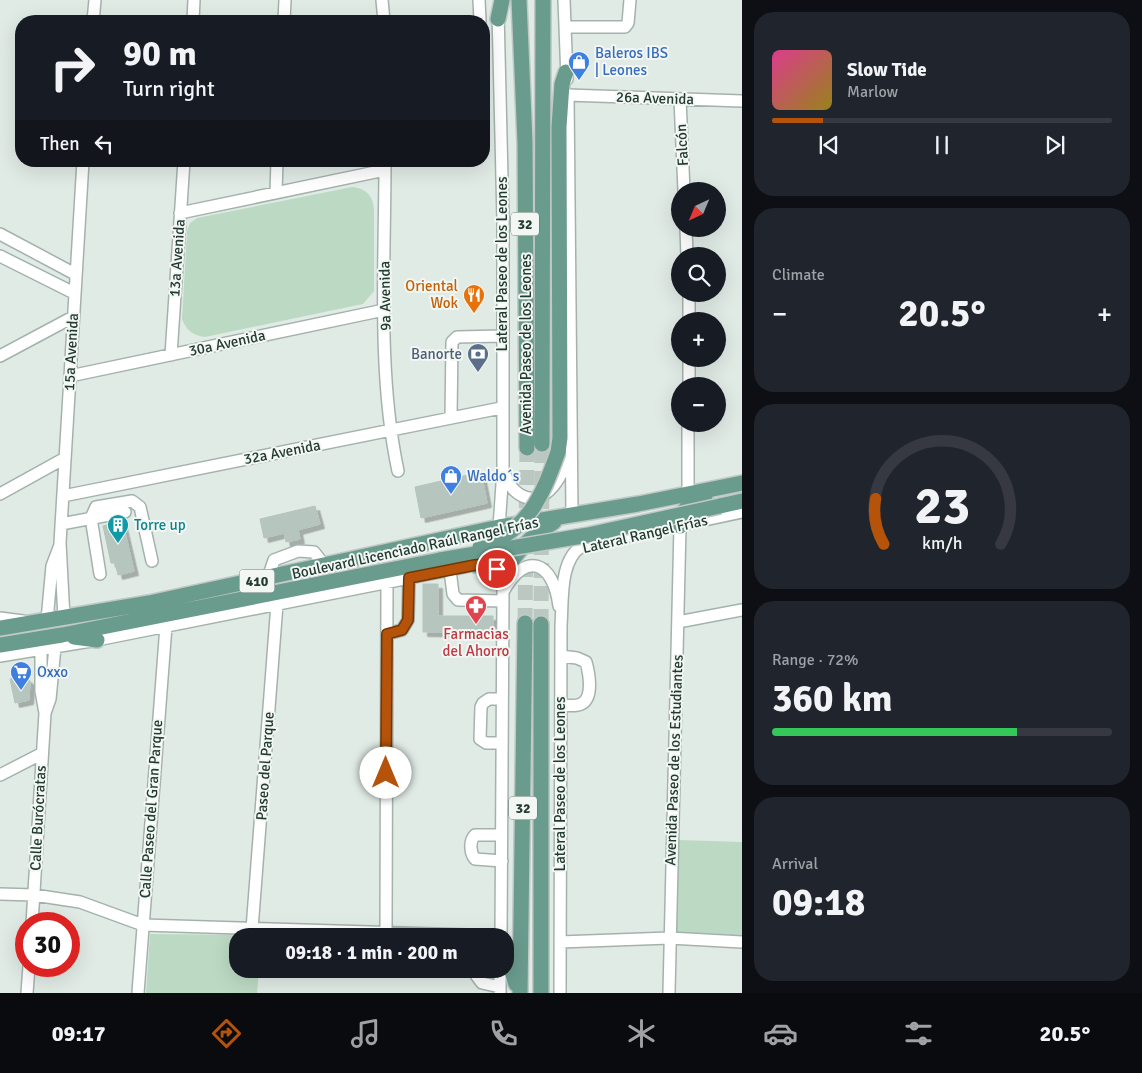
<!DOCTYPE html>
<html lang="en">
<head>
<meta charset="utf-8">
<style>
  :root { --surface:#171b24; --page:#20242c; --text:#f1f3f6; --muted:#9ea1a6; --line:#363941; --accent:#b45309 }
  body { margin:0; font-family:Signika,sans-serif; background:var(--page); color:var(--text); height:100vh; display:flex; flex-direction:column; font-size:19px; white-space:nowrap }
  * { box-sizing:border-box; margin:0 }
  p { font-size:16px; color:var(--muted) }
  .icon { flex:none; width:28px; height:28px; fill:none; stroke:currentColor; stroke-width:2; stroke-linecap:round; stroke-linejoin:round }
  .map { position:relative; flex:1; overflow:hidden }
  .side { display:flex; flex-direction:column; gap:12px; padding:12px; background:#0d0f14; width:400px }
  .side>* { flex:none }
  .hud { position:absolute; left:15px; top:15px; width:475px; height:152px; border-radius:20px; box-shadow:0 5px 20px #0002; background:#171b24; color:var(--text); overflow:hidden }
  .needle { width:32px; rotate:224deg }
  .controls { position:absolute; left:671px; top:182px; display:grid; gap:10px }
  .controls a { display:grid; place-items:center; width:55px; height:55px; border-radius:50%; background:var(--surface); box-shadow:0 5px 20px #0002; font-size:25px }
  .speed { position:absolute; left:15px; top:912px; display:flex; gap:10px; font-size:25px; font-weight:700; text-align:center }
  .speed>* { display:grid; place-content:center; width:65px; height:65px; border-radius:50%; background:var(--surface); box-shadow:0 5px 20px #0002; line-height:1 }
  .speed .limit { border:8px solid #d22; background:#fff; color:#111 }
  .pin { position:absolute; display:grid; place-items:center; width:42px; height:42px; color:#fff; margin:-21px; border:2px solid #fff; border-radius:50%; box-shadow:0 1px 5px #0007 }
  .me { position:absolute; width:55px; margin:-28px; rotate:0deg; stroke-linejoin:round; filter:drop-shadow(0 0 4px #0008) }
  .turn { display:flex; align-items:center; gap:18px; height:105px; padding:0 25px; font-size:22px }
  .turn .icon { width:65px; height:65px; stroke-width:2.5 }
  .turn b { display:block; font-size:35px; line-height:42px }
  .then { display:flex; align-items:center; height:48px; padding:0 25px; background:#0003; gap:10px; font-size:19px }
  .big { font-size:38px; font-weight:700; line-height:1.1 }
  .side .widget { flex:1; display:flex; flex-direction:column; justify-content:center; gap:8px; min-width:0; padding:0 18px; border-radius:20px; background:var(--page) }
  .side .dial { align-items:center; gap:0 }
  .dial svg { height:130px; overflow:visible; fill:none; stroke:var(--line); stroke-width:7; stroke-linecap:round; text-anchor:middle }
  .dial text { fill:var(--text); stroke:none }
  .song { display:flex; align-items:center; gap:15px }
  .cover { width:60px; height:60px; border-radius:8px; background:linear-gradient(135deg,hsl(330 70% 55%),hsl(50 70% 35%)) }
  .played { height:5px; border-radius:2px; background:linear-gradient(90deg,var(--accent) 15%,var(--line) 15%) }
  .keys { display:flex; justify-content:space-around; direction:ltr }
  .heat { display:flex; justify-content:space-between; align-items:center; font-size:28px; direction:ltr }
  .charge { height:8px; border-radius:4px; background:linear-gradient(90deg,#34c759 72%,var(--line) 0) }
  .trip { position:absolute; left:229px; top:928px; width:285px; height:50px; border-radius:20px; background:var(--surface); box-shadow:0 5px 20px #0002; font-weight:700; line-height:50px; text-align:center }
  .menu { display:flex; height:80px; justify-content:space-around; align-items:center; background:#090b0e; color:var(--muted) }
  .menu .icon { width:35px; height:35px }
  .menu .active { color:var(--accent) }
  .menu b { font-size:22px; color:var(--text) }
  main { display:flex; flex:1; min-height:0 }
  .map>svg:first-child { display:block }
  .green { fill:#bcdac3 }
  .building { fill:#b7c5bf; stroke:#b4c4bd; filter:url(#shadow) }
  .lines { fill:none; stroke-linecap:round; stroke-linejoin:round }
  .major-tunnel { stroke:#bbc8c2; stroke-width:15; stroke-dasharray:15 8; stroke-linecap:butt }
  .minor-casing { stroke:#a4b2ad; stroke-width:14 }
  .major-casing { stroke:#c1c8c6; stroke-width:18 }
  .minor { stroke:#fff; stroke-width:11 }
  .major { stroke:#6a9c8e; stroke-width:15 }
  .major-bridge-casing { stroke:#c1c8c6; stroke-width:18; stroke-linecap:butt }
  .major-bridge { stroke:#6a9c8e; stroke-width:15 }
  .route-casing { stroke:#753606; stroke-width:12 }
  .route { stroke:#b45309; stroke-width:9 }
  .labels { text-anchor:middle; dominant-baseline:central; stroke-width:4; stroke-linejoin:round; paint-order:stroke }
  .shield { fill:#f2f7f4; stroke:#61736d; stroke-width:1 }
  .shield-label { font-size:14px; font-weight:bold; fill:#233a33 }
  .shop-label { font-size:15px; fill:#366cbe; stroke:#f2f7f4; text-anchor:start }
  .street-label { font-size:15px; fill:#233a33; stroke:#f2f7f4 }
  .food-label { font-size:15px; fill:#c56008; stroke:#f2f7f4; text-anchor:end }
  .service-label { font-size:15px; fill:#4e5e75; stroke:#f2f7f4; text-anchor:end }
  .culture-label { font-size:15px; fill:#0d838f; stroke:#f2f7f4; text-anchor:start }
  .health-label { font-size:15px; fill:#be3a42; stroke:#f2f7f4 }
</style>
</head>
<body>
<main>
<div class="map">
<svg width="742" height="993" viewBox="0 0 742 993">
  <defs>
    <filter id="shadow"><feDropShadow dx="4.5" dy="4.5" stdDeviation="0" flood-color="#0004"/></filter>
  </defs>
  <rect width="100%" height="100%" fill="#e1ebe6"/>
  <path class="green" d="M352,187C366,188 373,196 374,209V291L363,304L205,337C192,335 187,331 182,319L187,231L190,223L197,218Z
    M679,840L742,842V937L682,935L675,929Z
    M150,934L261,935L238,936V969H259L257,993H146Z"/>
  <path class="building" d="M481,472L487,503L421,518L415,487Z
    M315,506L320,524L298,530L300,539L286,542L284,533L264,538L260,519Z
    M122,520L134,571L118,575L115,563H111L103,526Z
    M423,584H438V616H493V633L423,632Z
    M24,676L30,681L29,700L15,703L10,679Z"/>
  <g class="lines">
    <path class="major-tunnel" d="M525,623L527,448
      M541,624L542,444"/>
    <g class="minor-casing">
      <path id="minor" d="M382,0L384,21
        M479,0L480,21
        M564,0L567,79
        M498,12L503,221V470L499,527
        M93,21L95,0
        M193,21L194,0
        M284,21L285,0
        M565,27H625L628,23L630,0
        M568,95L572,515
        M568,95L742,101
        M680,99L684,191
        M385,161C385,262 377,373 398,471
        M276,193L277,161
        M180,213L385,170
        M686,229L687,256
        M0,234L75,274
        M0,256L74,293
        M689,294V321
        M171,355L184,161
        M0,356L73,317
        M70,376L384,310
        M689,386V359
        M451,418L452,342L457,337L502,336
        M503,470C506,476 509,485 514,490C538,513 560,483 566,462
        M0,494L65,458
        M63,496L501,408
        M688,500V424
        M61,524L125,512
        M450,570L453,594L458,600L503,601
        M100,574L91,518L96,507L132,501L140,507L152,561
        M268,578L274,560L298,551L314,552L325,566
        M503,592C526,550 553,561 559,606
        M0,618L23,621
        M64,618L60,543L83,161
        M47,620L52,566L60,545
        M678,622L742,610
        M387,634L402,630L408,620L409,578
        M0,656L97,640L475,565L492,566L502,576L503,593L501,936
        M561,705C567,705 575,707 581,704C594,698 589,673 586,662L577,658L561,656
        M45,713L50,699L55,647
        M502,743H486L480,739L481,707L483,703L489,699H502
        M0,775L41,754
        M501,835H475C469,841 470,853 475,859L502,861
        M0,894L34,895L80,902L143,925L501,936
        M32,924L45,713L41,691V649
        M252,929L277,604
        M386,932L387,582
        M560,942L669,938L742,942
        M476,969V975L482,983L500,987
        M27,993L29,966
        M138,993L166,626
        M500,993V969
        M560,993L561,625C563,601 559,560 582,546L742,512
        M669,993L680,526"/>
    </g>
    <g class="major-casing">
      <path id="major" d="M519,0L525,143L527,448
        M498,19L502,0
        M542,444L543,0
        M558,452L560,438L559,127L562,84L566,72
        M720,506L742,501
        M680,526C682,509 689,502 705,496
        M475,565L484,553L486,545
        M502,576C517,551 529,537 554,522
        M0,628L149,603L499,527L638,504L742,483
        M74,637L97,640
        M0,645L62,635L440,560
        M505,949L516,984
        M520,993L525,623
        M541,993V624"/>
    </g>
    <use href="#minor" class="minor"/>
    <use href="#major" class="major"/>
    <g class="major-bridge-casing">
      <path id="major-bridge" d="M480,547C528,531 542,497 558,452
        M440,560L588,535L720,506"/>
    </g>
    <use href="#major-bridge" class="major-bridge"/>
  </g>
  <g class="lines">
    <g class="route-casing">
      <path id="route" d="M386,773L387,634L402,630L408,620L409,578L475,565L486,564L497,569"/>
    </g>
    <use href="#route" class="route"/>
  </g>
  <defs>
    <g id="shop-pin" transform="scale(1.125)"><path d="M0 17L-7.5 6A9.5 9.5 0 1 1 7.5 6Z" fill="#3f7fe0" stroke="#f2f7f4"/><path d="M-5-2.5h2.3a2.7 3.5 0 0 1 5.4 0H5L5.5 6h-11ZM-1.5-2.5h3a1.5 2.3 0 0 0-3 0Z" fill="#fff"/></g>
    <g id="restaurant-pin" transform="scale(1.125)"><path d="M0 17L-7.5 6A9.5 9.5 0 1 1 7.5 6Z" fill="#e8710a" stroke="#f2f7f4"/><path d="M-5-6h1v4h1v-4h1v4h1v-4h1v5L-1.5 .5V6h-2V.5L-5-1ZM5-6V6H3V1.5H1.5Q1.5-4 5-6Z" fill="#fff"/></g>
    <g id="bank-pin" transform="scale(1.125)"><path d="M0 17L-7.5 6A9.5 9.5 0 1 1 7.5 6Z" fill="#5c6f8a" stroke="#f2f7f4"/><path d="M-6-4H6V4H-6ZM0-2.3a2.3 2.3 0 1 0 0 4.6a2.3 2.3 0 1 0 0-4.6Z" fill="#fff"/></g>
    <g id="building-pin" transform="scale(1.125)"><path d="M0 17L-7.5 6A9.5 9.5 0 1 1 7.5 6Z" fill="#0f9aa8" stroke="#f2f7f4"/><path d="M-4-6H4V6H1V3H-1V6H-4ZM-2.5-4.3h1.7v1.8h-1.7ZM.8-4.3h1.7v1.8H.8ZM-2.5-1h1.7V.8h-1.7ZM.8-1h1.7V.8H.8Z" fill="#fff"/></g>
    <g id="pharmacy-pin" transform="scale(1.125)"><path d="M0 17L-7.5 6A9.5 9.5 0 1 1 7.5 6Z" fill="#e0444e" stroke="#f2f7f4"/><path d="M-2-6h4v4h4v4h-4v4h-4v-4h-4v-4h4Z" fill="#fff"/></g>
    <g id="supermarket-pin" transform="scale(1.125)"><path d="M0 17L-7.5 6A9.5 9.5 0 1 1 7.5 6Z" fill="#3f7fe0" stroke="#f2f7f4"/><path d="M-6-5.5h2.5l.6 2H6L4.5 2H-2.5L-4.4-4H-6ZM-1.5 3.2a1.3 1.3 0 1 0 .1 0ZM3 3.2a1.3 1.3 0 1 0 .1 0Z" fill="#fff"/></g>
  </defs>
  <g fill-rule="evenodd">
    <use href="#shop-pin" x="579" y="62"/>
    <use href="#restaurant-pin" x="474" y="295"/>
    <use href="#bank-pin" x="478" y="354"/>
    <use href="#shop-pin" x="451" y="476"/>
    <use href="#building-pin" x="118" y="525"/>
    <use href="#pharmacy-pin" x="476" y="606"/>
    <use href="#supermarket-pin" x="21" y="672"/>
  </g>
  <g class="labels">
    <g class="shield">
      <rect x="511" y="212.5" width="28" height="23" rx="4"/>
      <rect x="239.5" y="569.5" width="35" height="23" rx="4"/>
      <rect x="509" y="796.5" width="28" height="23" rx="4"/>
    </g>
    <g class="shield-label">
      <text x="525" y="224">32</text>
      <text x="257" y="581">410</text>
      <text x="523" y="808">32</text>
    </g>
    <g class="shop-label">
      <text x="595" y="53">Baleros IBS<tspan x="595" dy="17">| Leones</tspan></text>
      <text x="467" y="476">Waldo´s</text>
      <text x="37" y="672">Oxxo</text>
    </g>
    <g class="street-label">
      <text transform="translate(655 98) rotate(2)">26a Avenida</text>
      <text transform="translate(682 145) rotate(-93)">Falcón</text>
      <text transform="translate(177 258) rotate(-86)">13a Avenida</text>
      <text transform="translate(502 264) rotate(-90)">Lateral Paseo de los Leones</text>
      <text transform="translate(385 296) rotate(-91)">9a Avenida</text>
      <text transform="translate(227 343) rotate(-12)">30a Avenida</text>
      <text transform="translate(526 344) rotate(-90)">Avenida Paseo de los Leones</text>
      <text transform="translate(71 352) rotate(-87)">15a Avenida</text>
      <text transform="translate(282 452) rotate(-11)">32a Avenida</text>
      <text transform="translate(645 534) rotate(-13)">Lateral Rangel Frías</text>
      <text transform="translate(415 548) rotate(-12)">Boulevard Licenciado Raúl Rangel Frías</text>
      <text transform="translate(674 760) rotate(-88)">Avenida Paseo de los Estudiantes</text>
      <text transform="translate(265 766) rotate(-86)">Paseo del Parque</text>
      <text transform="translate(560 784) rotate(-90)">Lateral Paseo de los Leones</text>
      <text transform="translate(151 809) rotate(-86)">Calle Paseo del Gran Parque</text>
      <text transform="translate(38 818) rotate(-87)">Calle Burócratas</text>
    </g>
    <g class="food-label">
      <text x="458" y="286">Oriental<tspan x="458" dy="17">Wok</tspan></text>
    </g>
    <g class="service-label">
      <text x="462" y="354">Banorte</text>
    </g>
    <g class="culture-label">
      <text x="134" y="525">Torre up</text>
    </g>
    <g class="health-label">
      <text x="476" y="634">Farmacias<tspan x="476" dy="17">del Ahorro</tspan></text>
    </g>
  </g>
</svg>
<div class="controls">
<a><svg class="needle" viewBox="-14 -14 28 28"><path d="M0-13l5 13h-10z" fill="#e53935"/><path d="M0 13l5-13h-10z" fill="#9ea1a6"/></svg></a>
<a><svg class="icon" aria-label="search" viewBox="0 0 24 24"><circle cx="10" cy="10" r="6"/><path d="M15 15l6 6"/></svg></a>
<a>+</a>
<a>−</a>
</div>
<div class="speed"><div class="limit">30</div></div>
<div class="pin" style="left:497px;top:569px;background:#d93025"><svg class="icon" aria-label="arrive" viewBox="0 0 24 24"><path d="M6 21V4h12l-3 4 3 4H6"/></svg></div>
<svg class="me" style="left:386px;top:773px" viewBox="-20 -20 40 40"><circle r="19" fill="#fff"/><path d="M0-13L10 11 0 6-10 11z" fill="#b45309"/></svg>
<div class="trip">09:18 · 1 min · 200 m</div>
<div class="hud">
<div class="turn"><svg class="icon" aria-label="right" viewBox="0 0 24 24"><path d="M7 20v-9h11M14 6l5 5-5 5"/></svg><div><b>90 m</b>Turn right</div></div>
<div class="then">Then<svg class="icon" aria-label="left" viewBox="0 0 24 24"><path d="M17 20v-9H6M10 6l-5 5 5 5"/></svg></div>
</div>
</div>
<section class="side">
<div class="widget">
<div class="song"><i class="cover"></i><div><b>Slow Tide</b><p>Marlow</p></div></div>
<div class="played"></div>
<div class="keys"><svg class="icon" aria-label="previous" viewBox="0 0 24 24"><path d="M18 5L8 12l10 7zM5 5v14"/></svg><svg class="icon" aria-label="pause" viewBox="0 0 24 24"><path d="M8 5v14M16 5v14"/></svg><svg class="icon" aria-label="next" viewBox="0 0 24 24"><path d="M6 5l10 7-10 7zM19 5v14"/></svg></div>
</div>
<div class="widget"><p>Climate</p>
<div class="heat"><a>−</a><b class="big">20.5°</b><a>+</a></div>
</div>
<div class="widget dial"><svg viewBox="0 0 100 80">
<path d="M14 69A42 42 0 1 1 86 69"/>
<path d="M14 69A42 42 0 0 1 9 41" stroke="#b45309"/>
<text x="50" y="56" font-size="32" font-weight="700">23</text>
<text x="50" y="72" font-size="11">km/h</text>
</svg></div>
<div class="widget"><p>Range · 72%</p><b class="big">360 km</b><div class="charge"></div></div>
<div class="widget"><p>Arrival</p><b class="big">09:18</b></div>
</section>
</main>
<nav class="menu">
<b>09:17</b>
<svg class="icon active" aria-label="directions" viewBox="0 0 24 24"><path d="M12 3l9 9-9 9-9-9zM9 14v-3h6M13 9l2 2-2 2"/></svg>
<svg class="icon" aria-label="music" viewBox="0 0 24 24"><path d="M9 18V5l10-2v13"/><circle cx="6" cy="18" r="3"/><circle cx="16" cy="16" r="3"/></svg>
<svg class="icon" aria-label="phone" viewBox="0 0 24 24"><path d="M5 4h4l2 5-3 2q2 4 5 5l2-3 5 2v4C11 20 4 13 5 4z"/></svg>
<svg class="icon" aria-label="climate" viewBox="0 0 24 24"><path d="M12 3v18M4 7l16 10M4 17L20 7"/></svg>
<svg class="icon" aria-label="car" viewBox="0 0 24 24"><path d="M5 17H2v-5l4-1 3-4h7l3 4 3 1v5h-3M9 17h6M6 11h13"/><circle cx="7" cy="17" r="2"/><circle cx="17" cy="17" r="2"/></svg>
<svg class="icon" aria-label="filters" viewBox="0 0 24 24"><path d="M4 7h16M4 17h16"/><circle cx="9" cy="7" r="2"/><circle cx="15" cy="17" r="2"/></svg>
<b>20.5°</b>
</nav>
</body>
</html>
